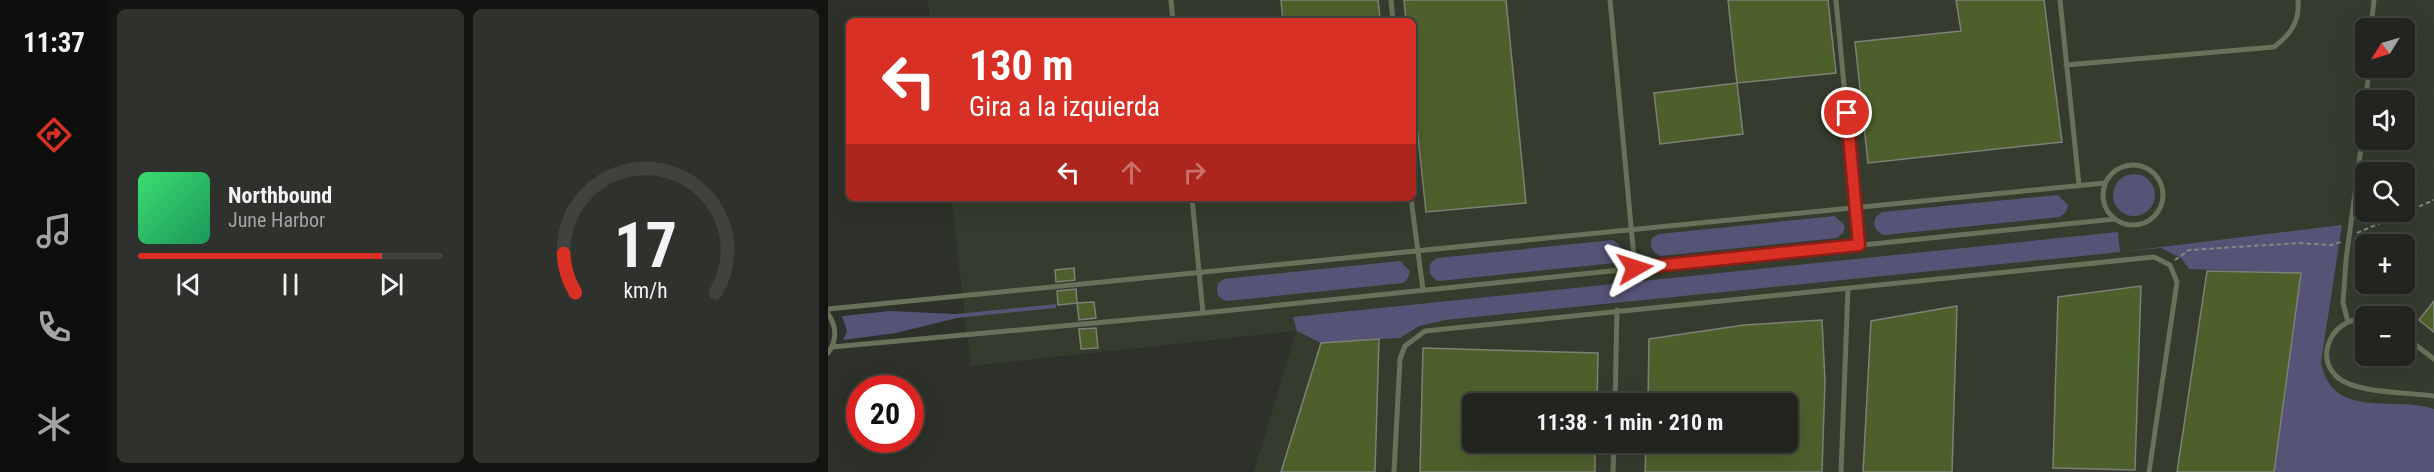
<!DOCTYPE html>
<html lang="es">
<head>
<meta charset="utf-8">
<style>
  :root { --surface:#22251f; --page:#2e312c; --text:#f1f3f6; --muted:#a2a5a4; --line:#3f423d; --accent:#d93025 }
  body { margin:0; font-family:"Roboto Condensed",sans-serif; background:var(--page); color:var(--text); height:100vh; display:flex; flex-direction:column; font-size:22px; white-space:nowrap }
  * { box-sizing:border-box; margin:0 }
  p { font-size:20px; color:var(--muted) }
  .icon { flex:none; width:33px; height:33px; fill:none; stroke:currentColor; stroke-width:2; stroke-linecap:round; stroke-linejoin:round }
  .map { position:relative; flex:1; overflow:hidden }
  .panel { display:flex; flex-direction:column; gap:9px; padding:9px; background:#131411; width:720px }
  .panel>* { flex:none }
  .guide { position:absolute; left:18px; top:18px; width:570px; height:183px; border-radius:9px; box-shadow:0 6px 24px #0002,0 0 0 2px var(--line); background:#d93025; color:#fff; overflow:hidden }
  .needle { width:39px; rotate:233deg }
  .buttons { position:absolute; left:1527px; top:18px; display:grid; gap:12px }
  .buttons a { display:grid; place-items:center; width:60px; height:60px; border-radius:9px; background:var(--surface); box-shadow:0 6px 24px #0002,0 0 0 2px var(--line); font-size:30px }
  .speed { position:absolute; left:18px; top:375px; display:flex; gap:12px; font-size:30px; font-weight:700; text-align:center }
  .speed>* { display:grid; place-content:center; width:78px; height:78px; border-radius:50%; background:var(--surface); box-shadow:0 6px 24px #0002,0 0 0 2px var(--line); line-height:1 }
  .speed .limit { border:9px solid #d22; background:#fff; color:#111 }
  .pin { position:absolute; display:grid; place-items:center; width:51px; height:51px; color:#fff; margin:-26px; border:3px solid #fff; border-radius:50%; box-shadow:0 2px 6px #0007 }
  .me { position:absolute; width:66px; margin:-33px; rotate:84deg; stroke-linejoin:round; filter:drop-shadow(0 0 4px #0008) }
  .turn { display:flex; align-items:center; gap:21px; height:126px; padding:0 24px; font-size:27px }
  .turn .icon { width:78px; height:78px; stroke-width:2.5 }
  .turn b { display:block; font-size:42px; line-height:51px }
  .lanes { display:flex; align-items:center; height:57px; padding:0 24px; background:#0003; justify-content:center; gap:30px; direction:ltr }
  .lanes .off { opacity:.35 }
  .panel .widget { flex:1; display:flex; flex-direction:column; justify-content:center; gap:9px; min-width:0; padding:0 21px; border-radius:9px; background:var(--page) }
  .panel .dial { align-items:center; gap:0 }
  .dial svg { height:156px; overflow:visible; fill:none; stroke:var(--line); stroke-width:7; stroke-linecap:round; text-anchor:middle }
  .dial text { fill:var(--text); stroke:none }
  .song { display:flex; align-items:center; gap:18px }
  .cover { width:72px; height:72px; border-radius:9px; background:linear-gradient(135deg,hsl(140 70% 55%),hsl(150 70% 35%)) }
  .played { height:6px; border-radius:3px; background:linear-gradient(90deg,var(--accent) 80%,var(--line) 80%) }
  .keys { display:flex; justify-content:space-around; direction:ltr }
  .panel .tiles { flex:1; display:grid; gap:9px; grid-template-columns:repeat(2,1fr) }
  .trip { position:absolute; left:634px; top:393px; width:336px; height:60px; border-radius:9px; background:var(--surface); box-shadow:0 6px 24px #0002,0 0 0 2px var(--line); font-weight:700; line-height:60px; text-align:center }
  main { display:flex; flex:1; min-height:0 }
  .tabs { display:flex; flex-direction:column; width:108px; justify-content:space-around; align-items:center; background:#0e0f0c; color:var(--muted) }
  .tabs .icon { width:42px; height:42px }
  .tabs .current { color:var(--accent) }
  .tabs b { font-size:27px; color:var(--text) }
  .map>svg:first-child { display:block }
  .built { fill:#353b2d; fill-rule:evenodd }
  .green { fill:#565476 }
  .building { fill:#4d602c; stroke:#7c8077; stroke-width:1.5 }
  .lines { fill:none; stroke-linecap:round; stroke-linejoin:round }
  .path { stroke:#858881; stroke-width:2; stroke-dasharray:4.5 3; stroke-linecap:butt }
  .service { stroke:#68715a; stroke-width:5 }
  .route-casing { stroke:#8d1f18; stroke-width:15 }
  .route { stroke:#d93025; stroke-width:10 }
</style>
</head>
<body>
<main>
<nav class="tabs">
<b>11:37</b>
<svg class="icon current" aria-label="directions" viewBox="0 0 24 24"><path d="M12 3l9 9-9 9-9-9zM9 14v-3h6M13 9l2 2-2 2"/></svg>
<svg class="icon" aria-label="music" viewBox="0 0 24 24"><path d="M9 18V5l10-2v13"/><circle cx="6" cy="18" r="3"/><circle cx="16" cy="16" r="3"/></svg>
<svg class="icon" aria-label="phone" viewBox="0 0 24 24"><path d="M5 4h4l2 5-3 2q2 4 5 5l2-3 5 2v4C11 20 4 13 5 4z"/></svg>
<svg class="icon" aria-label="climate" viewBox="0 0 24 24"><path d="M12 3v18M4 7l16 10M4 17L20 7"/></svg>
</nav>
<section class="panel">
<div class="tiles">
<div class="widget">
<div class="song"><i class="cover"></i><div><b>Northbound</b><p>June Harbor</p></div></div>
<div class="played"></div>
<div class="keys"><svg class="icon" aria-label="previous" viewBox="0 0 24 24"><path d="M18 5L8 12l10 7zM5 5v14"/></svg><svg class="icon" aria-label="pause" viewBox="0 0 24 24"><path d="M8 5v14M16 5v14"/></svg><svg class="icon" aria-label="next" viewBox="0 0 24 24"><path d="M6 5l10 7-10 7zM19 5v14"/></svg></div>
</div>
<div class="widget dial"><svg viewBox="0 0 100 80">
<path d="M14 69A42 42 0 1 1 86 69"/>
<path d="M14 69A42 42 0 0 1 8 49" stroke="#d93025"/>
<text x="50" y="56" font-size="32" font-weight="700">17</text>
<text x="50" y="72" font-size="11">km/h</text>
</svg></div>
</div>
</section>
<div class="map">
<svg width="1606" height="472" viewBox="0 0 1606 472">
  <rect width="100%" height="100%" fill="#2d3129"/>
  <path class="built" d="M100,0H1606V472H426L468,331L143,366L123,198H585V21H102ZM1538,28H1576V68H1538ZM1538,100H1576V140H1538ZM1538,172H1576V212H1538ZM1538,244H1576V284H1538ZM1538,316H1576V356H1538ZM645,404H960V442H645Z"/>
  <path class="green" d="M1285 195a21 21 0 1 1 42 0a21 21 0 1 1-42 0Z
    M1230,195L1240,205L1238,212L1232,217L1056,235C1048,232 1044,225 1048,217L1054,212Z
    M1007,216L1017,226L1015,233L1009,238L833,256C825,253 821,247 824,238L831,234Z
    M1514,225L1493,362C1504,421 1565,395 1606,409V472H1446L1473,273L1361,269L1353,258L1333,248L617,320L591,326L572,338L551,339L493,343L469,331L465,317L1290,232L1292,252Z
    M785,240C795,245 798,257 787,263L611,281C603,278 599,271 603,263L609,258Z
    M572,261L582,271L580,278L575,283L399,301C390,299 387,292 390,283L396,279Z
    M228,304V308L129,318L68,333L15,340L19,331L14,316L62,311L128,314Z"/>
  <path class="building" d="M453,0H550L552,17L514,21H455Z
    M576,0H678L698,203L598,212L585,89V21H578Z
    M900,0H1000L1008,73L909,83Z
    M1128,0H1216L1234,142L1040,163L1027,42L1133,31Z
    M909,83L915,134L832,144L826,93Z
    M246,268L247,280L228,282L227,270Z
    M1379,271L1473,273L1446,472H1349Z
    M1313,286L1307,470L1225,468L1230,297Z
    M248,289L249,303L230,305L229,291Z
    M1606,301V332L1591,320Z
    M266,302L268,318L251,320L249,303Z
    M1129,306L1124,472H1035L1043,321Z
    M994,320L997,381L994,472H817L818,442H960V404H820L821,339L916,325Z
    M268,328L270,348L253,349L251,329Z
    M551,339L547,472H453L493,343Z
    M595,348L770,353L769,404H645V442H767V472H592Z"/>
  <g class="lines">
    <path class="path" d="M1529,233L1606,200
      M1347,260L1361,250L1471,243L1503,245L1513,242"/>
    <path class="service" d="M343,0L345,21
      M563,0L565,21
      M782,0L807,268
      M1008,0L1031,245
      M1232,0L1251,185
      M1543,28L1546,0
      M1238,65L1446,47C1462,35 1472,22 1470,0
      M1538,100L1541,68
      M1275 195a30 30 0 1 1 60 0a30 30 0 1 1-60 0Z
      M364,198L375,313
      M583,198L595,290
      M0,309L1277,183
      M0,314C9,326 9,341 0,353
      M1538,320C1508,315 1485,354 1508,376C1526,394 1580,392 1606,396
      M1520,322L1515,303L1518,260L1538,111
      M1576,336L1606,359
      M4,347L375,313L1287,219
      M787,404L789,310
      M566,472L572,359L577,346L597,331L1326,257L1342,265L1349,282L1321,472
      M785,472L786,442
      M1013,472L1020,288"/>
  </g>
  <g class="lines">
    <g class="route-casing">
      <path id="route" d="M807,268L1031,245L1019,113"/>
    </g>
    <use href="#route" class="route"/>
  </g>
</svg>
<div class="buttons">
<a><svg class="needle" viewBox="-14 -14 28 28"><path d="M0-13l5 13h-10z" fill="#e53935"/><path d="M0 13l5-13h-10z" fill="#a2a5a4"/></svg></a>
<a><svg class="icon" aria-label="sound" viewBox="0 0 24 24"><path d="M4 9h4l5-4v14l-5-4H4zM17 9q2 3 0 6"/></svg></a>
<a><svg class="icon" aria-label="search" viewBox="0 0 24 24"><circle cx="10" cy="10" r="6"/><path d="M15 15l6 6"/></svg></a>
<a>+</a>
<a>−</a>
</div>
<div class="speed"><div class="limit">20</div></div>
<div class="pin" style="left:1019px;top:113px;background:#d93025"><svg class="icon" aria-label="arrive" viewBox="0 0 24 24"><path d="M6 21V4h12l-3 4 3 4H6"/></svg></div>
<svg class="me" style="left:807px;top:268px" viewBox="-20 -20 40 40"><path d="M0-17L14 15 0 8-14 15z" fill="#d93025" stroke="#fff" stroke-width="4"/></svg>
<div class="trip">11:38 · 1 min · 210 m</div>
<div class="guide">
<div class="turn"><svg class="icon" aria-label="left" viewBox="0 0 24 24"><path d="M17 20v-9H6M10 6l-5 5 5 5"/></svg><div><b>130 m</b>Gira a la izquierda</div></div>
<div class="lanes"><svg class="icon" aria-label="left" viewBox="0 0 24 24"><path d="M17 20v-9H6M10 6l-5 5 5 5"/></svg><svg class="icon off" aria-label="ahead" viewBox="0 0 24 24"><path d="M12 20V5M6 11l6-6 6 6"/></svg><svg class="icon off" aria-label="right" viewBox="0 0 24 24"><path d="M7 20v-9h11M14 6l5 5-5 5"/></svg></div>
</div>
</div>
</main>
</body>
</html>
